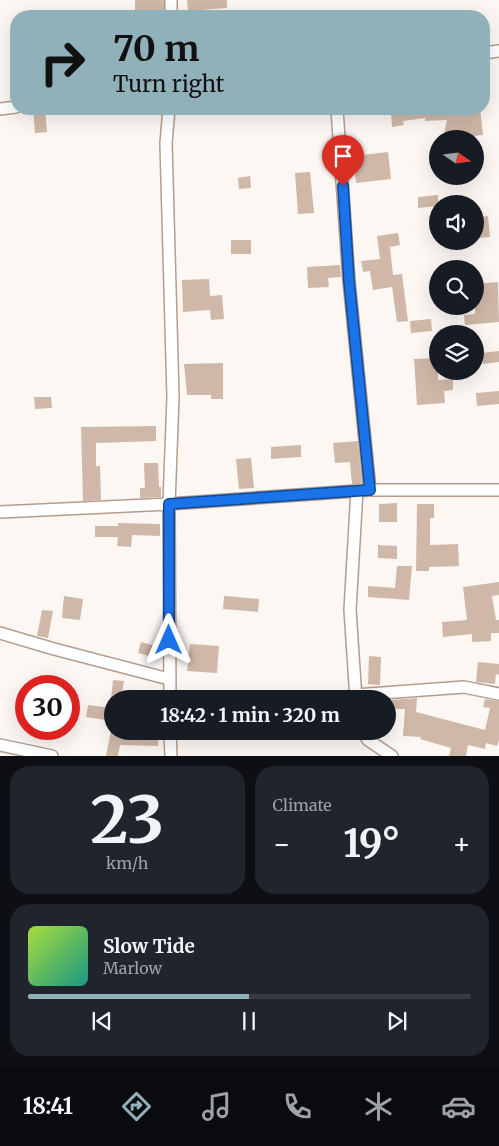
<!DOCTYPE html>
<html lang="en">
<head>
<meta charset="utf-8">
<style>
  :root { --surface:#171b24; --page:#20242c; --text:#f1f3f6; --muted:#9ea1a6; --line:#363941; --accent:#90b0ba }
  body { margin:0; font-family:Merriweather,serif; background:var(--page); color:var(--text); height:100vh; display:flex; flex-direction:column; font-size:19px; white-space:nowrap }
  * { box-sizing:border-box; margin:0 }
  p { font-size:16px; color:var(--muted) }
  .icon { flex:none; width:28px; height:28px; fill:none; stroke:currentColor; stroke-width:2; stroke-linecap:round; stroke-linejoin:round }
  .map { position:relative; height:756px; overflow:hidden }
  .details { display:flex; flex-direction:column; gap:10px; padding:10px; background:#0d0f14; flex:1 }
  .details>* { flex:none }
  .hud { position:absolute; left:10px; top:10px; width:480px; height:105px; border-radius:20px; box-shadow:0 5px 20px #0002; background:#90b0ba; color:#111; overflow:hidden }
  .needle { width:32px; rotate:104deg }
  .controls { position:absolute; left:429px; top:130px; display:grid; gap:10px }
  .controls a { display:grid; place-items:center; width:55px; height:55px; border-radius:50%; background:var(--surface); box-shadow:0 5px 20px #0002; font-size:25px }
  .speed { position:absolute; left:15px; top:675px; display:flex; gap:10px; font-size:25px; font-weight:700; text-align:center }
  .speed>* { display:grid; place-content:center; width:65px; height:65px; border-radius:50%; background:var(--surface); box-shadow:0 5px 20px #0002; line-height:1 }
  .speed .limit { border:8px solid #d22; background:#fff; color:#111 }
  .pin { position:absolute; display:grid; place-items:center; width:42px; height:42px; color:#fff; margin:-51px -21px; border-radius:50% 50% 50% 0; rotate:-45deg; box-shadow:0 0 5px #0007 }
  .pin .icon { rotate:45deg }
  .me { position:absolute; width:55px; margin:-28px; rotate:0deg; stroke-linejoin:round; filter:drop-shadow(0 0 4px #0008) }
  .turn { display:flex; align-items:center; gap:18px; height:105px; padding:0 20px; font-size:22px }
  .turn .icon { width:65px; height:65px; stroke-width:2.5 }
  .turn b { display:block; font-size:35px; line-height:42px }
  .big { font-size:38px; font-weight:700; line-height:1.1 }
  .details .card { flex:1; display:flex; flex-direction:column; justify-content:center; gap:8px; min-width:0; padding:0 18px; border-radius:20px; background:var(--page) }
  .details .dial { align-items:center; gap:0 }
  .dial b { font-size:65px; line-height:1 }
  .song { display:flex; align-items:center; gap:15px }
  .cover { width:60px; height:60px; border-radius:8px; background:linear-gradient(135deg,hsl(80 70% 55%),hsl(170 70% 35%)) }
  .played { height:5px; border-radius:2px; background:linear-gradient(90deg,var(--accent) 50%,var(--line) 50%) }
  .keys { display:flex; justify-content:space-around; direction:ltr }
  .heat { display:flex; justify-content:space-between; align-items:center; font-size:28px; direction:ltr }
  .details .tiles { flex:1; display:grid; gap:10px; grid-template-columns:1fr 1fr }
  .card:last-child { grid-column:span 2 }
  .trip { position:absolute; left:104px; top:690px; width:292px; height:50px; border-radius:25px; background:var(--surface); box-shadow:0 5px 20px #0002; font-weight:700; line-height:50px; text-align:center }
  .menu { display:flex; height:80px; justify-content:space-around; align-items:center; background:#090b0e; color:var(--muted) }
  .menu .icon { width:35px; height:35px }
  .menu .active { color:var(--accent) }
  .menu b { font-size:22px; color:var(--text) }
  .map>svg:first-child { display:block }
  .building { fill:#d0b8a8 }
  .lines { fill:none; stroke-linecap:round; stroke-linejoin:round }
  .minor-casing { stroke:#b59d8d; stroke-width:14 }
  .minor { stroke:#fff; stroke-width:11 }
  .route-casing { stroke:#114b97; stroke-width:12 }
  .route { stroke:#1a73e8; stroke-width:9 }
</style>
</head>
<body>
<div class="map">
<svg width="499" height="756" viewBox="0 0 499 756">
  <rect width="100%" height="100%" fill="#fcf7f3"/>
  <path class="building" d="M135,0H164V10H135Z
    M187,0H227V8L188,11Z
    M33,109H45L47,132L35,133Z
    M394,109H480L483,135L443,139L447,120L425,121V118L403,121L404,125L392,127L391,113H395Z
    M388,152L391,179L356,183L353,156Z
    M310,172L314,213L298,214L295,173Z
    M250,176L251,188L239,189L238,178Z
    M438,195V206L418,208V197Z
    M488,216L490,237L479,238L478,228H475V218Z
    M398,233L400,245L390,247L393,275L402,274L408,321L397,322L392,287L373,290L370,271L363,272L361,261L380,259L377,236Z
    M231,240H251V254H231Z
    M340,265L341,277L328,278L329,287L308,288L307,267Z
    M209,279L210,296L222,295L224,319L211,320L210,310L183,312L182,280Z
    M498,282L499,322L465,325L464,315L475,314V284Z
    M431,319L432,331L411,333L410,321Z
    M499,351V362L483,364L482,353Z
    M438,358V380L453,379V390L444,391L445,403L417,405L414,359Z
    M223,363V399H211V395H187L184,364Z
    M499,391V404L477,406L476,393Z
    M34,397H51L52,408L35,409Z
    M156,426V441L96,443V466H100L101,500L83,501L81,427Z
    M358,441L362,483L352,484L350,462L335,463L333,443Z
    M301,445V457L271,459V447Z
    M251,458L254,488L239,489L236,459Z
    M144,463H158L159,487H161V497L140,498V488H145Z
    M397,503V522H379V504Z
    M417,504H434V518H430V545L458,544L459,566L429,567V571H416Z
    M118,523L160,524V536L132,535L131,547L117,546L118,537H95V526H118Z
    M378,545L397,546V559L378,558Z
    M397,566H412L409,600L368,597V586L395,588Z
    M499,582V595L492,596L496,620H499V633H491V641L472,642V634L443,637L442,622L467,620L463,587Z
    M64,596L83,599L80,620L62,618Z
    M224,596L259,599L258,612L223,609Z
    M42,610L53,611L48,638L37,636Z
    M141,642L160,647L157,658L138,653Z
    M190,644L219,646L217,673L187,671Z
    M369,656L381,657L380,685L368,684Z
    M478,662L499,664V675L496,674L495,684L476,682Z
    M113,680L124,681L121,699H111Z
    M417,698L416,712L485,730L490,708L483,707L485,699L499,701V740L497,746L486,743L485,749L468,745L466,756H449L451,748L420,739L421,737L403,736L405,709H392V700Z
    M88,705L112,708V721L86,717Z
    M111,731H159L158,746L120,745L118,756H106Z"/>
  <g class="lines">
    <g class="minor-casing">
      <path id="minor" d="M171,16V0
        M484,53L499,51
        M0,109L16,107
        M169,109L166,143L173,397L169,504L170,699
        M337,109L349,281L370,490
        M0,512L169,504L370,490H499
        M0,633L54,649L169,679
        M355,695L464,687L499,694
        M356,699L350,610L357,490
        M170,731L171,756
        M363,731L368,740L392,756
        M0,745L52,756"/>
    </g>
    <use href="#minor" class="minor"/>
  </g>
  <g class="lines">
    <g class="route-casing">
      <path id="route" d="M169,640V504L370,490L349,281L343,186"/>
    </g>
    <use href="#route" class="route"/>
  </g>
</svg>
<div class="controls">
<a><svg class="needle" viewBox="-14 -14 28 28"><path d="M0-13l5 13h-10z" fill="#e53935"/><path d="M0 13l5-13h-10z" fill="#9ea1a6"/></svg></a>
<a><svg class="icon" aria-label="sound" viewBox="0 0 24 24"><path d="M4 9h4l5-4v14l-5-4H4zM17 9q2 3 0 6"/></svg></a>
<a><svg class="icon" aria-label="search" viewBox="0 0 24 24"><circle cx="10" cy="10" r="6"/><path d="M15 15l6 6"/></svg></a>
<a><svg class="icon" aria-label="layers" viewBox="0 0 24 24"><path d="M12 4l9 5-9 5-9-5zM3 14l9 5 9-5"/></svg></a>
</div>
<div class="speed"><div class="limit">30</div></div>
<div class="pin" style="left:343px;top:186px;background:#d93025"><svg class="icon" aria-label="arrive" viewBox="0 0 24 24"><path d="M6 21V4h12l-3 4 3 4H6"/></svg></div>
<svg class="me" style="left:169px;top:640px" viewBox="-20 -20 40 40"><path d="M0-17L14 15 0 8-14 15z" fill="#1a73e8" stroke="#fff" stroke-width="4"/></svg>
<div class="trip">18:42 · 1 min · 320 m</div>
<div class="hud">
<div class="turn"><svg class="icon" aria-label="right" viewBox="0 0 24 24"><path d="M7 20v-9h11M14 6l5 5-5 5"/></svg><div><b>70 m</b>Turn right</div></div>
</div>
</div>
<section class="details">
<div class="tiles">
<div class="card dial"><b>23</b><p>km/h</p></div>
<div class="card"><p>Climate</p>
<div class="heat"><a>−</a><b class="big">19°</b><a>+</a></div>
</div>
<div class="card">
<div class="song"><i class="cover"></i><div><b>Slow Tide</b><p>Marlow</p></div></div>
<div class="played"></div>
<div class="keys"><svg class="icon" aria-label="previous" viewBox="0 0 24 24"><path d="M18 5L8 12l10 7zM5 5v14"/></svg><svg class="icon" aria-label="pause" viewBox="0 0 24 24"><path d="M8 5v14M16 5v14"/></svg><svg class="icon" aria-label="next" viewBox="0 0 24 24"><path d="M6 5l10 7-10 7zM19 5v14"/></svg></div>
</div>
</div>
</section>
<nav class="menu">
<b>18:41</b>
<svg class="icon active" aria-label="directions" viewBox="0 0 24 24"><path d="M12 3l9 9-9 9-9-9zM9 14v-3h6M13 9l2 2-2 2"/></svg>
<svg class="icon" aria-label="music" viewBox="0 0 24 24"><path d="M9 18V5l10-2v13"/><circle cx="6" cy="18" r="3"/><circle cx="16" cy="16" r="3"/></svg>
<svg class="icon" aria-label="phone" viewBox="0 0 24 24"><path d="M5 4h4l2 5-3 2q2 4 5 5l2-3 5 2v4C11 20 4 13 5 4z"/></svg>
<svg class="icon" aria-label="climate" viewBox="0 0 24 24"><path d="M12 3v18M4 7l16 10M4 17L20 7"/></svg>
<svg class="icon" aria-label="car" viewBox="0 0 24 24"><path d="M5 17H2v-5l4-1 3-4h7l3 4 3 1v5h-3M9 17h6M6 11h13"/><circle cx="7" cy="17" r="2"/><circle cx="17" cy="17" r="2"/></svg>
</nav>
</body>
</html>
